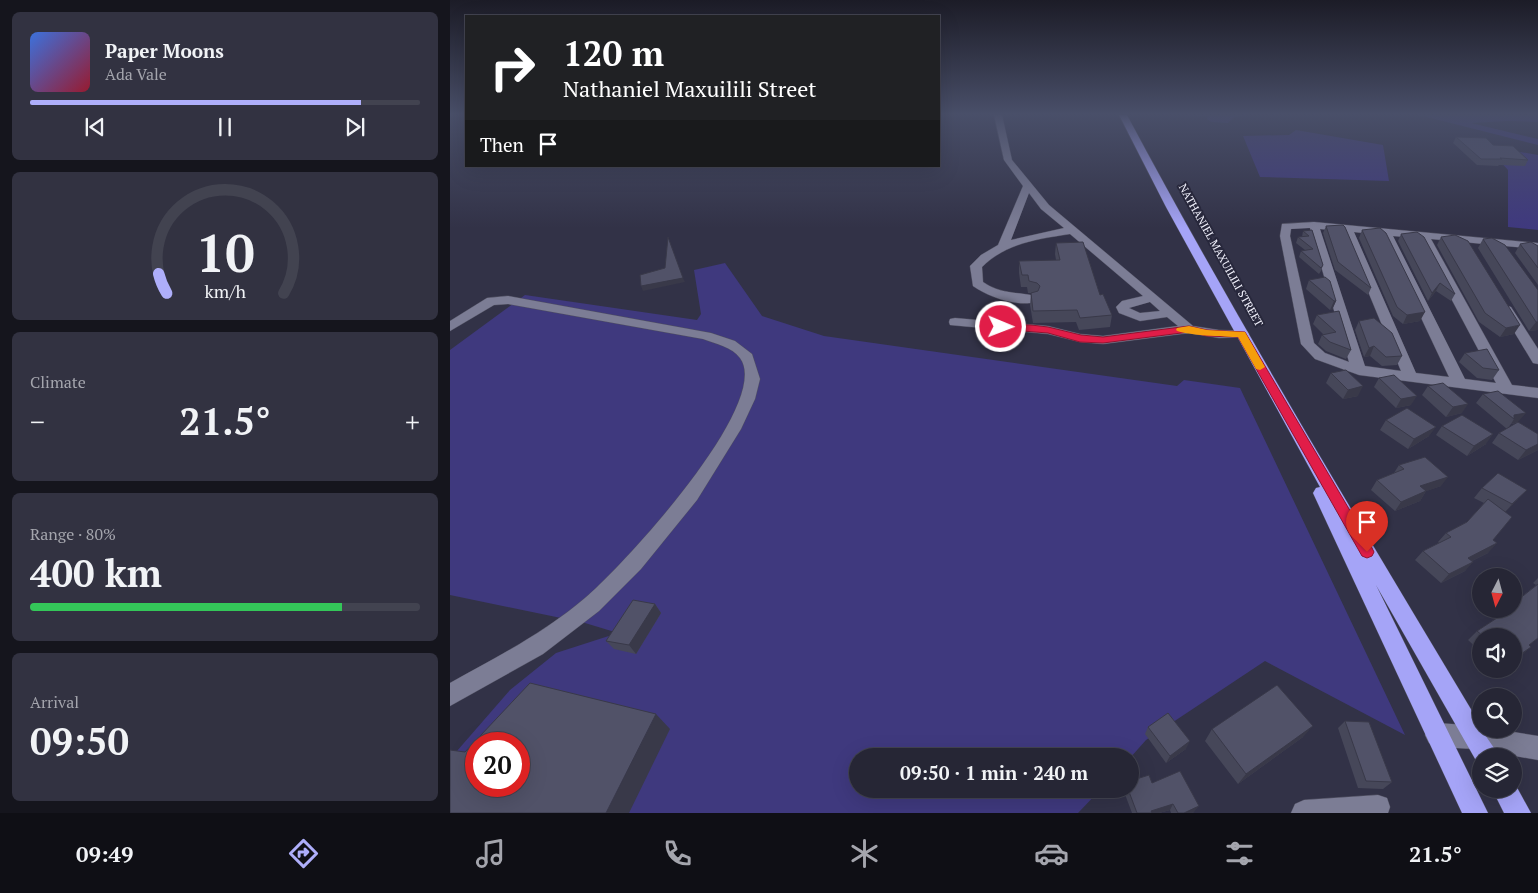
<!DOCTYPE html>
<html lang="en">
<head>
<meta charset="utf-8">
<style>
  :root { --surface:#262635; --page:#323241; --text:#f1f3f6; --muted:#a4a5ad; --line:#424350; --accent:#aeaefa }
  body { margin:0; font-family:"PT Serif",serif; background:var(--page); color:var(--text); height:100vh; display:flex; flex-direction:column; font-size:19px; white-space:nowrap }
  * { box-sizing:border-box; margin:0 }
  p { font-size:16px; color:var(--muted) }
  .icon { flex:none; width:28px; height:28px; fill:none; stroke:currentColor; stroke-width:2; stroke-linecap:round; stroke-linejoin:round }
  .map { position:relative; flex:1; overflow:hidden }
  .details { display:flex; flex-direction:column; gap:12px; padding:12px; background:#15151d; width:450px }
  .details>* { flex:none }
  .guide { position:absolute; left:15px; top:15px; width:475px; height:152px; border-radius:0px; box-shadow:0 5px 20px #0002,0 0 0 1px var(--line); background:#202124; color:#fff; overflow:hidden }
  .needle { width:32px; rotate:186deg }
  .fabs { position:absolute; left:1022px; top:568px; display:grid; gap:10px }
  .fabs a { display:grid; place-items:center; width:50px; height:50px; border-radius:50%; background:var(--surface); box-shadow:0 5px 20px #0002,0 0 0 1px var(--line); font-size:25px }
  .speed { position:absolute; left:15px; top:732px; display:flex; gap:10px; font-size:25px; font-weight:700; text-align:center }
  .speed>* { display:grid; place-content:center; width:65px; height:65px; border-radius:50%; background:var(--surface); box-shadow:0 5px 20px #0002,0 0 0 1px var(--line); line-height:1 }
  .speed .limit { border:8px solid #d22; background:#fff; color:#111 }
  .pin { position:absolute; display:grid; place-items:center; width:42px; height:42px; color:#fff; margin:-51px -21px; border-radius:50% 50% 50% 0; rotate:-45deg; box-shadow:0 0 5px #0007 }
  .pin .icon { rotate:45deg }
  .me { position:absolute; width:55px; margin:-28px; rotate:91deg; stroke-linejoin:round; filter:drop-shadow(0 0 4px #0008) }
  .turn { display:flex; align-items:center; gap:18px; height:105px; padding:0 15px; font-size:22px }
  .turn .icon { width:65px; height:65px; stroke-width:2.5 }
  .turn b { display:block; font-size:35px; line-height:42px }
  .then { display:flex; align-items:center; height:48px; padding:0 15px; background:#0003; gap:10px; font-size:19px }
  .big { font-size:38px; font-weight:700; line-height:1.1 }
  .details .widget { flex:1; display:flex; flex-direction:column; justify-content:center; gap:8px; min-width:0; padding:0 18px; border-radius:8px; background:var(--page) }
  .details .dial { align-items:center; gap:0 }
  .dial svg { height:130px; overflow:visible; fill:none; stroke:var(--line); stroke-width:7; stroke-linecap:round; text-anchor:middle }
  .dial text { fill:var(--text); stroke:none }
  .song { display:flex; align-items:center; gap:15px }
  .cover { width:60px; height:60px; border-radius:8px; background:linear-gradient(135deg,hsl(220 70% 55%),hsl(350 70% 35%)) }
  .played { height:5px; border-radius:2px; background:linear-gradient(90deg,var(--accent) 85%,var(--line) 85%) }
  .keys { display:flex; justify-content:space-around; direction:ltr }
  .heat { display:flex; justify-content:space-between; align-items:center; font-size:28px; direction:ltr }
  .charge { height:8px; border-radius:4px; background:linear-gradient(90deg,#34c759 80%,var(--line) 0) }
  .trip { position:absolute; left:399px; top:748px; width:290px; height:50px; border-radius:25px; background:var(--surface); box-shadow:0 5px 20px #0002,0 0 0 1px var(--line); font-weight:700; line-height:50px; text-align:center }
  .dock { display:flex; height:80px; justify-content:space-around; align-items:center; background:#0f0f15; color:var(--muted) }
  .dock .icon { width:35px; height:35px }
  .dock .on { color:var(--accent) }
  .dock b { font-size:22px; color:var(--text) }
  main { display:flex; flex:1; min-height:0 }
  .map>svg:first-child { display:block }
  .green { fill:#3f397e; fill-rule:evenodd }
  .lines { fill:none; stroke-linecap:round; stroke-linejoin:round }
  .minor-casing { stroke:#4e4e5f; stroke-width:1 }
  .highway-casing { stroke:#4e4e5f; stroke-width:1 }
  .minor { fill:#7c7d95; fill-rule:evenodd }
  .highway { fill:#a5a4f7; fill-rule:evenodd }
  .wall { fill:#464759; fill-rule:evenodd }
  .shaded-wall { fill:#393949 }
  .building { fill:#515268; stroke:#393949; fill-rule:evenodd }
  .route { fill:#e11d48; stroke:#92132f }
  .slow { fill:#f59e0b }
  .labels { text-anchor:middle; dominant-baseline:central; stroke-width:4; stroke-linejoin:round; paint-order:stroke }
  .far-street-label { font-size:11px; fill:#f2f2fd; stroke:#28283c }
</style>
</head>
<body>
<main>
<section class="details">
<div class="widget">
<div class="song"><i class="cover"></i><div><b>Paper Moons</b><p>Ada Vale</p></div></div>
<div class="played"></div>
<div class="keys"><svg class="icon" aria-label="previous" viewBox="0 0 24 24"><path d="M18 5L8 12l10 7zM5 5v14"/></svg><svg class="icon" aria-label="pause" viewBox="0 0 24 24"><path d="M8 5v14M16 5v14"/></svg><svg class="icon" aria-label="next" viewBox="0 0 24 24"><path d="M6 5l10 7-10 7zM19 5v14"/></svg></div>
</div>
<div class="widget dial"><svg viewBox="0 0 100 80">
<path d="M14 69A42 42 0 1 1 86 69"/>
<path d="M14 69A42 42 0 0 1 9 57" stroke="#aeaefa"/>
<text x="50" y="56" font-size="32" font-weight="700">10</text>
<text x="50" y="72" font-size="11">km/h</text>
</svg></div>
<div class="widget"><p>Climate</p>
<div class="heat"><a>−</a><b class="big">21.5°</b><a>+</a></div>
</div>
<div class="widget"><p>Range · 80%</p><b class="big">400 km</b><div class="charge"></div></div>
<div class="widget"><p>Arrival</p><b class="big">09:50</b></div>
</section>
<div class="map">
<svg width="1088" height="813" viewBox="0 0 1088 813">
  <rect width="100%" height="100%" fill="#323247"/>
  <path class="green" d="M732,115H797L784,117L778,123L761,122L757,119L758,116Z
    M969,115H1088V122L1057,121L1021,123L1088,139V145Z
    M846,130L933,145L939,181L810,177L793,136L839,135Z
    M1036,146L1088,155V230L1058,227V170Z
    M275,263L312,316L374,336L727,386L734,380L790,388L955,735L815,661L696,740L680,758L408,756V789H651L628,813H0V759L60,690L106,653L168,633L135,623L0,595V350L75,295L247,320L251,314L244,270ZM26,744H69V786H26Z"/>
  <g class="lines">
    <g class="minor-casing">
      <path id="minor" d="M544,115H552L562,160L599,205L743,326L769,330L797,331L799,334L797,337L769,338L739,333L653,344L630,342L598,334L500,325L499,322L500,319L505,318L598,326L630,334L653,336L728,326L717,317L690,321L669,313L666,307L672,301L693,296L620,234C588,239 556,243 532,267L533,282C550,294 567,292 586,296L588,299L586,302C566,307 539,297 523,286L520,266L531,255L548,245L573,186L554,160ZM579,193L591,209L614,228L561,240ZM700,302L710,311L690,313L679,308Z
        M864,222L1088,243V249L981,239L1062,385L1088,388V398L909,375L865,359L851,344L830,236L832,224ZM860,228L899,362L875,353L864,343L840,236L841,229ZM870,229L893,231L951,371L915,366ZM904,232L932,235L999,377L966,373ZM943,236L969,238L1046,383L1015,379Z
        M58,296L261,333L285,341L302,354L310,379L305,399L291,429L247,500L191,569L149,611L93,654L0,706V683C47,657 94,633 135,598C170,569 324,403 290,358C282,347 266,344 253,339L58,304L44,305L0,331V321L37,298Z
        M1057,306L1061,307L1088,349V364L1083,363L1051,310Z
        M987,723L1031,726V729H1045L1088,736V760L1025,749L987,747L979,743L975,735L979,727Z
        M928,795L937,798L940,807L938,813H841L845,804L854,800Z"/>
    </g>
    <g class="highway-casing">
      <path id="highway" d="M669,115H677C788,323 910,524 1031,726V729L1044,748L1048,756H1031V766L1028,764L926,585L1038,813H1012L863,493L866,488L870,487L716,207Z
        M1064,782L1081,813H1054L1042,789H1064Z"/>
    </g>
    <use href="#minor" class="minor"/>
    <use href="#highway" class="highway"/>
  </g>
  <path class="wall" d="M1006,137L1043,145L1078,160L1075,166L1049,165L1048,166L1027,165L1003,143Z
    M876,226L921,288L918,295L885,270L873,233Z
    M862,230L873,265L871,271L869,274L849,257L851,251L855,250L846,243L848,237H852L853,231Z
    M912,230L970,321L953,324L943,316L909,238Z
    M951,234L1005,294L1001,301L986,291L978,301L948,241Z
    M991,237L1064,334L1050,337L1029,322L987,245Z
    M1033,239L1088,290V330L1079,331L1028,248Z
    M606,243L650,295L662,315L660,327L629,330L626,322L583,323L580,305L581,293H578L577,287H571L569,273V261L606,260L605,254Z
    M1070,244L1088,246V285L1065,253Z
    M859,280L886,301L882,310H880L856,289Z
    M889,311L901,350L896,359L876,351L868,344L872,335H874L863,324L867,315Z
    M909,321L952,356L947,365L932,366L920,356L914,357L905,330Z
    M1015,353L1049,370L1042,380L1027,378L1009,362Z
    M881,373L908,396L893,399L876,383Z
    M929,378L961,405L946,408L924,387Z
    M978,386L1012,413L996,417L972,395Z
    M1033,394L1068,422L1088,434V450L1068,460L1042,443L1049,433L1057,429L1026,403ZM1067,423L1058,428L1061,424Z
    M936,420L979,436L958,449L930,430Z
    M992,426L1036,444L1017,456L986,435Z
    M949,465L991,486L976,491L970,501L945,511L921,490L927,480L944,473Z
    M1032,488L1068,499L1055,512L1043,540L1038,553L1022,561L1015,571L991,583L965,560L973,551L989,543L988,542L996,533L1017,522L1034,503L1024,498Z
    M1088,578V638L1079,645L1081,647L1064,661V636H1031V652L1018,640L1027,631L1041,622L1049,615L1086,585L1083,583Z
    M205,604L211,613L186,654L164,649L156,641Z
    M895,721L942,782L933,789L908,788L888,728Z
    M698,727L736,749L716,763L695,734Z
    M762,729L853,737L788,784L755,741Z
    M702,783L744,812L742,813H721L720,810L709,813H682L673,789H680Z"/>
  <path class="shaded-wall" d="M233,278L235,282L193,291L191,286Z
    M990,283L986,291L978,301L982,293Z
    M884,301H886L882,310H880Z
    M975,312L970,321L953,324L957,315Z
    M1086,322H1088V330L1079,331Z
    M1070,325L1064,334L1050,337L1056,328Z
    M924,346L920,356L914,357L919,348Z
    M913,386L908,396L893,399L898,390Z
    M967,396L961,405L946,408L951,399Z
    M1018,404L1012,413L996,417L1003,407Z
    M1076,413L1068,422L1061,424L1064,419V415Z
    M986,427L979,436L958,449L964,439Z
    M1043,434L1036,444L1017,456L1024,446Z
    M1088,444V450L1068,460L1076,450Z
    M998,477L991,486L963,496L970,486Z
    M1077,490L1068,499L1054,514L1062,504Z
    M976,491L970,501L945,511L951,502Z
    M1047,543L1038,553L1010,567L1018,558Z
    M1023,562L1015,571L991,583L999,574Z
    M205,604L211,613L186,654L179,645Z
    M1081,647L1071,656L1064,661V659Z
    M206,714L220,729L179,813H156Z
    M863,726L853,737L788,784L796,774Z
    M740,741L736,749L716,763L720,756Z
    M723,804L720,810L709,813H700L701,811Z
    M749,806L744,812L742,813H734Z"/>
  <path class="building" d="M1006,137L1036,138L1043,145L1063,146L1078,160L1050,158L1052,159H1031Z
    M893,225L895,227L921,288L888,262L876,226Z
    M930,228L936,233L975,312L957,315L947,307L912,230Z
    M862,230L873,265L871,268L851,251L863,249L848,237L859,236L853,231Z
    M967,232L974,237L1005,294L990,283L982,293L951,234Z
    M1005,235L1018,241L1070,325L1056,328L1035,313L991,237Z
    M218,237L233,278L191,286L190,275L215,268Z
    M1042,238L1055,245L1088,290V322H1086L1033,239Z
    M633,242L650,295L653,294L662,315L630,318L627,310L583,311L581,293L588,291L590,286L587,283L579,281L578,275H572L569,261L610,260L606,243Z
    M1081,242L1088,246V268L1070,244Z
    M875,277L880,281L886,301H884L859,280Z
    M889,311L901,350L880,342L872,335L886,332L867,315Z
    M924,318L942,333L952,356L936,357L924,346L919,348L909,321Z
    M1037,349L1049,370L1033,368L1015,353Z
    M896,370L913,386L898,390L881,373Z
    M944,375L967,396L951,399L929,378Z
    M993,383L1018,404L1003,407L978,386Z
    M1048,391L1076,413L1064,415V419L1033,394Z
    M957,408L986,427L964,439L936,420Z
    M1012,415L1043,434L1024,446L992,426Z
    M1068,422L1088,434V444L1076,450L1049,433Z
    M975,457L998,477L970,486L976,491L951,502L927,480L954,469L949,465Z
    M1048,473L1077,490L1062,504L1032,488Z
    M1038,499L1062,517L1043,540L1047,543L1018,558L1023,562L999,574L973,551L1001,537L996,533L1017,522Z
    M1088,584V638L1079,645L1081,647L1064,659V636H1033L1027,631L1050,616L1049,615L1057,609H1064V603Z
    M183,600L205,604L179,645L156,641Z
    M80,683L206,714L156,813H0V750L15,752ZM26,744H69V786H26Z
    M827,685L863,726L796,774L762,729Z
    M718,713L740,741L720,756L698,727Z
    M895,721L919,722L942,782L916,781Z
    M730,771L749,806L734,813H728L723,804L701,811L702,813H687L678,789H680V781L699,775L702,783Z"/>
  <linearGradient id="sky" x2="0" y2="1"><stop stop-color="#1c1c27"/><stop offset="0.5" stop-color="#494f69"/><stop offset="1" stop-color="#494f69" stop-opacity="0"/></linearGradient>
  <rect width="1088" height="228" fill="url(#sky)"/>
  <path class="route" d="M551,324L581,325L598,327L631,335L653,337L739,326L757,330L795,332L922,548L924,552L922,556L917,558L912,556L788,337L757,336L739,332L653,343L630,342L598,333L547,329L546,327Z"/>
  <path class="slow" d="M739,326L757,330L795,332L815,367L810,370L806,369L788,337C778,337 731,335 726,330L727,328Z"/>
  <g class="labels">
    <g class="far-street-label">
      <text transform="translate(771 255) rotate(61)">NATHANIEL MAXUILILI STREET</text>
    </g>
  </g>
</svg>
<div class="fabs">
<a><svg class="needle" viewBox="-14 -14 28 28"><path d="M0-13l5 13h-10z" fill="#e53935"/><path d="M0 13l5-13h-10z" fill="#a4a5ad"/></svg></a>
<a><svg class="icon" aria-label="sound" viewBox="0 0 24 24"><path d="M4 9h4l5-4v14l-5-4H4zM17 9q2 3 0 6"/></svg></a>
<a><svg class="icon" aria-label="search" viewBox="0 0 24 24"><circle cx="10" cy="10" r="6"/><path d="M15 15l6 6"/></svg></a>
<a><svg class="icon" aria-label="layers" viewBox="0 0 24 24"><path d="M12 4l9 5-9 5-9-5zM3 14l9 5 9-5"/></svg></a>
</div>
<div class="speed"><div class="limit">20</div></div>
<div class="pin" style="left:917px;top:552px;background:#d93025"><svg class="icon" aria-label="arrive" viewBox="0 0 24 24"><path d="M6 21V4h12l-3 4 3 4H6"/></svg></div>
<svg class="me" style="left:551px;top:327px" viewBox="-20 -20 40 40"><circle r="17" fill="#e11d48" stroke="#fff" stroke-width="3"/><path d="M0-11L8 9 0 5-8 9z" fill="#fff"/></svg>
<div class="trip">09:50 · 1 min · 240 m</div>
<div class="guide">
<div class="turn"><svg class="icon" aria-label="right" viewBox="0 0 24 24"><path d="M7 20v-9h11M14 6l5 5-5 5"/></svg><div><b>120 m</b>Nathaniel Maxuilili Street</div></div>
<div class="then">Then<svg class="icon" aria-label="arrive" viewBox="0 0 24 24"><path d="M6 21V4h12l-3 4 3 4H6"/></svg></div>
</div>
</div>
</main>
<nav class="dock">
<b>09:49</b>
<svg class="icon on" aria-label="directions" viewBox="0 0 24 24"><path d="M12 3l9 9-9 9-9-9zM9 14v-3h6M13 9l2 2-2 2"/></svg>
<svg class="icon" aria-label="music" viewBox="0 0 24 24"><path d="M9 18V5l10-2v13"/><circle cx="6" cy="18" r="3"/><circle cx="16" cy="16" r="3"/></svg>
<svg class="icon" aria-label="phone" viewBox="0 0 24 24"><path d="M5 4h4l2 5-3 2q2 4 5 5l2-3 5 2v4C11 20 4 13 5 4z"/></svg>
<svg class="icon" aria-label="climate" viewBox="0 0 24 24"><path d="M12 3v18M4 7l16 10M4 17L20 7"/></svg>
<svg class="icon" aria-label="car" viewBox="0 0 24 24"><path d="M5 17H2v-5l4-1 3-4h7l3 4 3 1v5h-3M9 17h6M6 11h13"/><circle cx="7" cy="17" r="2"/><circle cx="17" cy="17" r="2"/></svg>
<svg class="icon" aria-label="filters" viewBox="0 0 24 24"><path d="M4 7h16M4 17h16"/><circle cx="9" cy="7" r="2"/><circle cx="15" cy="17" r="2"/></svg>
<b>21.5°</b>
</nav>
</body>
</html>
